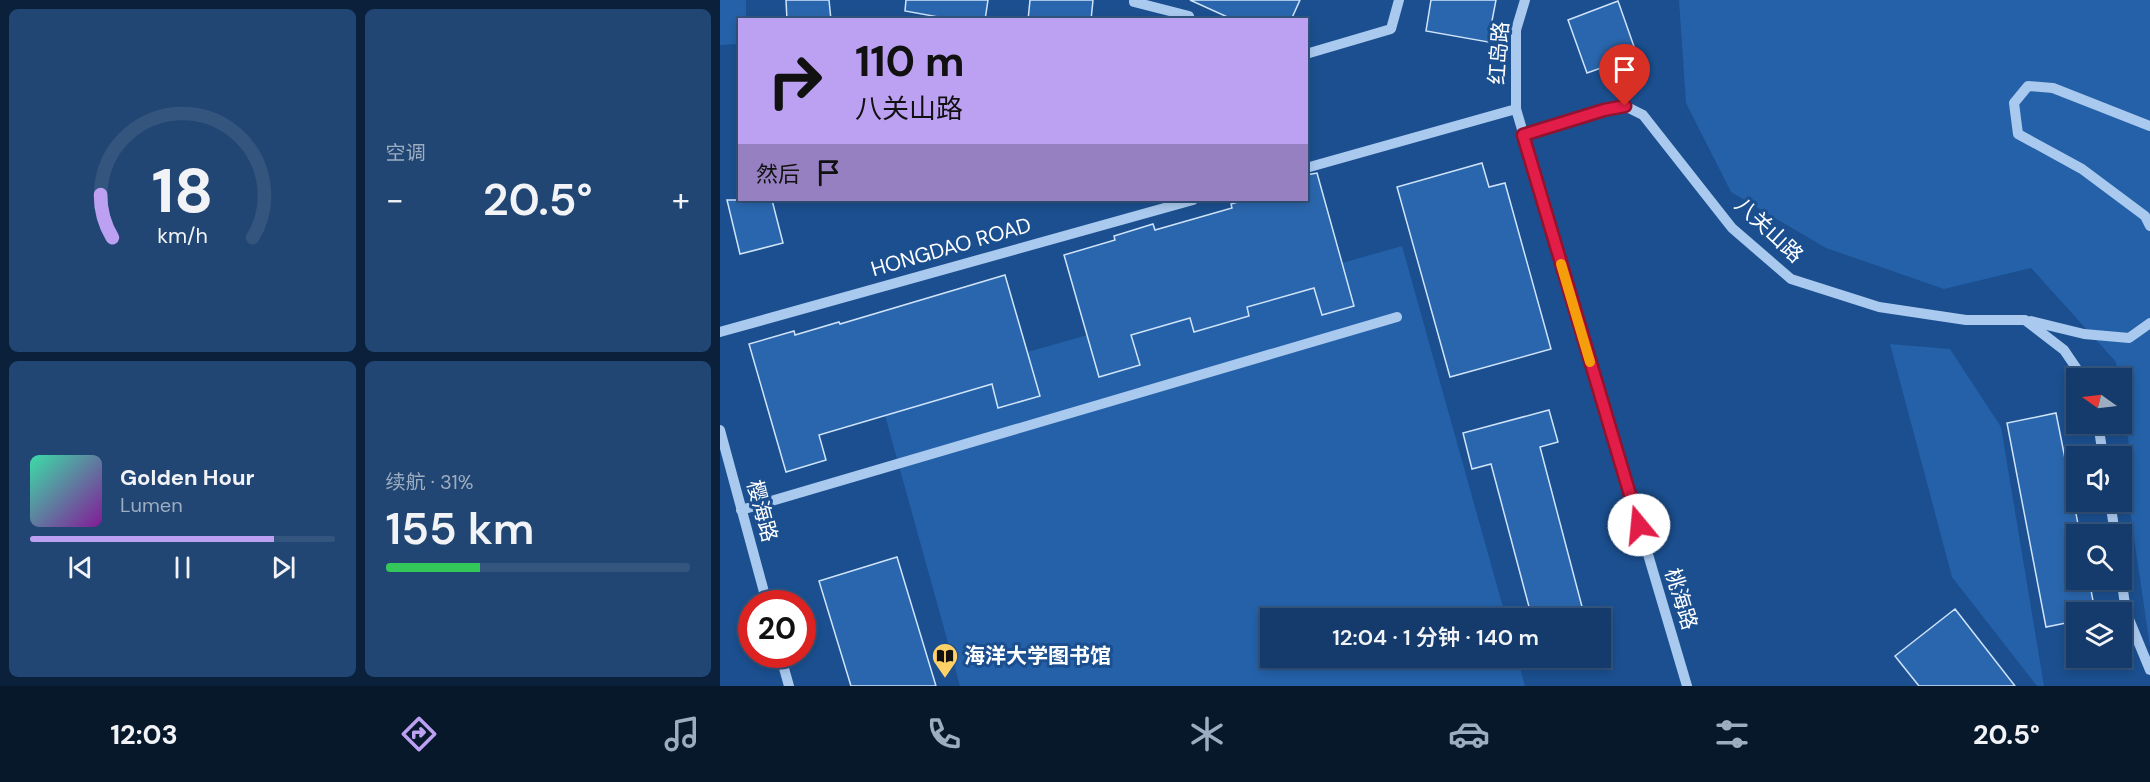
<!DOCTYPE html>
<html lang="zh">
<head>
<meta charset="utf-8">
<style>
  :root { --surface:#143b6b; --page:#214673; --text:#f1f3f6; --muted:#9dadc1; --line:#33557e; --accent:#bca0f2 }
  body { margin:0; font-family:"DM Sans","Noto Sans SC",sans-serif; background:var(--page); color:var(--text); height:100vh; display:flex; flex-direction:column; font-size:22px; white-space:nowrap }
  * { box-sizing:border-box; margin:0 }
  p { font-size:20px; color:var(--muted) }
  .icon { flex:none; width:33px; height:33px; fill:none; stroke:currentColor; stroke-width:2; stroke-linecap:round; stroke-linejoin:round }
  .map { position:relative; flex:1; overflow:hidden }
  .sheet { display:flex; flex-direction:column; gap:9px; padding:9px; background:#0b203b; width:720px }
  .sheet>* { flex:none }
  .guide { position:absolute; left:18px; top:18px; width:570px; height:183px; border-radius:0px; box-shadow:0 3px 9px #0003,0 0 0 2px var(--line); background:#bca0f2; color:#111; overflow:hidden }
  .needle { width:39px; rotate:284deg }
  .buttons { position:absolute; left:1346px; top:368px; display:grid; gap:12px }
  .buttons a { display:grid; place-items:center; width:66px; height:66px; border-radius:0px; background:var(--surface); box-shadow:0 3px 9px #0003,0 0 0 2px var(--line); font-size:30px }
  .speed { position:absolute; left:18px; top:590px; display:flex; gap:12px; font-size:30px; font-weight:700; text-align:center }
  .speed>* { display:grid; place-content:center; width:78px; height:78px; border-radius:50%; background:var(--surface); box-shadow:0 3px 9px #0003,0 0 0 2px var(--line); line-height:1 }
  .speed .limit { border:9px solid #d22; background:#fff; color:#111 }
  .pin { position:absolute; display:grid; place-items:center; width:51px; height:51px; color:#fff; margin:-62px -26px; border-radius:50% 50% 50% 0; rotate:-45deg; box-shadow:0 0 6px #0007 }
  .pin .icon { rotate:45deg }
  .me { position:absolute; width:66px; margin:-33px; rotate:343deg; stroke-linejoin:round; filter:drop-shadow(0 0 4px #0008) }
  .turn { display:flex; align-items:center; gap:21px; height:126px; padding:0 18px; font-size:27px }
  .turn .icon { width:78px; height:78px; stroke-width:2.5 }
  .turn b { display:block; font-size:42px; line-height:51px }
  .then { display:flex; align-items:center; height:57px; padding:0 18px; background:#0003; gap:12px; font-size:22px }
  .big { font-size:45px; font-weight:600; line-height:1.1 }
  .sheet .widget { flex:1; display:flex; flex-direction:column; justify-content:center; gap:9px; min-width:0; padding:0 21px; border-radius:9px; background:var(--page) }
  .sheet .dial { align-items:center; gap:0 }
  .dial svg { height:156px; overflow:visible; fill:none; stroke:var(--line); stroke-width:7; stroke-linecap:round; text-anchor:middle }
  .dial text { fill:var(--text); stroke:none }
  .song { display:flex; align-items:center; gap:18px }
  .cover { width:72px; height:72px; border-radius:9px; background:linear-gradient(135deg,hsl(160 70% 55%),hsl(290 70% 35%)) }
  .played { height:6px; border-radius:3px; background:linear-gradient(90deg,var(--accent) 80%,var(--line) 80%) }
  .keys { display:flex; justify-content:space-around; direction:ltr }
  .heat { display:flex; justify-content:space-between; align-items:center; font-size:33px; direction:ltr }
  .charge { height:9px; border-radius:4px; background:linear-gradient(90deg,#34c759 31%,var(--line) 0) }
  .sheet .tiles { flex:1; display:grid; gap:9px; grid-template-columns:repeat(2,1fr) }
  .trip { position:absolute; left:540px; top:608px; width:351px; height:60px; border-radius:0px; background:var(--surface); box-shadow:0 3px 9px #0003,0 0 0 2px var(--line); font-weight:600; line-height:60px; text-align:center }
  .tab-bar { display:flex; height:96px; justify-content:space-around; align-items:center; background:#08182b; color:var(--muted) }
  .tab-bar .icon { width:42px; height:42px }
  .tab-bar .selected { color:var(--accent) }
  .tab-bar b { font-size:27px; color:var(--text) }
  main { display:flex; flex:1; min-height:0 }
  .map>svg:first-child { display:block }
  .green { fill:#2461a8 }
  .building { fill:#2a66ad; stroke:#cfe3fa; stroke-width:1.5 }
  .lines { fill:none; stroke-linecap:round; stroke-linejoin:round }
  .minor { stroke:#a9c9ee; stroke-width:10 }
  .route-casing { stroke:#92132f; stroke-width:15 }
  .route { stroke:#e11d48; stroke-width:10 }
  .slow { stroke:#f59e0b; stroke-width:10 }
  .labels { text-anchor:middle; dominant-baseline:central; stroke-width:6; stroke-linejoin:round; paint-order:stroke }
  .street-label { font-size:21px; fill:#fff; stroke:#1b4f8f }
  .poi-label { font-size:21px; font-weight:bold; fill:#fff; stroke:#1b4f8f; text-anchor:start }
</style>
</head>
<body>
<main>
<section class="sheet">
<div class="tiles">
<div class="widget dial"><svg viewBox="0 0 100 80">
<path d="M14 69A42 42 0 1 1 86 69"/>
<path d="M14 69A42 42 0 0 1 8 47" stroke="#bca0f2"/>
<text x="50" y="56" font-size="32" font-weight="700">18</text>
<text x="50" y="72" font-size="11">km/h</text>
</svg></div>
<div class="widget"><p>空调</p>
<div class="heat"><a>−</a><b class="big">20.5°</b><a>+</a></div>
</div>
<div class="widget">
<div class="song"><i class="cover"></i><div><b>Golden Hour</b><p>Lumen</p></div></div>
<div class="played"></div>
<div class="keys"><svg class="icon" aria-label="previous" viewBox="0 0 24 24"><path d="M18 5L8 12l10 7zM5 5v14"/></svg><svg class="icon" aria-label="pause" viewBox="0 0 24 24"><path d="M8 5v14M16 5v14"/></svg><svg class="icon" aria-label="next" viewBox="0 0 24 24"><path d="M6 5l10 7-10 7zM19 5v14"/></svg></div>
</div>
<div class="widget"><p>续航 · 31%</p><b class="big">155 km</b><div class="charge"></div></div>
</div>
</section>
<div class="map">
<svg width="1430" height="686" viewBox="0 0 1430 686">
  <rect width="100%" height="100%" fill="#1b4f8f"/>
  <path class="green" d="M0,0H26V19L20,20L19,44L0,45Z
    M959,0H1430V647L1409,503L1410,451L1401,394V378H1398L1396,362L1311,268L1224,289L1106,248L1011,192L966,103Z
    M682,246L786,618H550V657H797L805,686H240L159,394Z
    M1170,344L1230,349L1281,427L1324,686H1317L1232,577Z"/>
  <path class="building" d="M66,0H109L111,20H67Z
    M186,0H268L265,20H235L185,11Z
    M310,0H373L371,20H308Z
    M470,0H580L571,20H514Z
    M711,0H776L768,42L706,31Z
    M898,1L917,55L867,73L848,20Z
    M762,163L769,187L785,183L831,349L730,377L677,187Z
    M597,173L634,306L602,315L594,288L527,307L529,316L474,332L470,318L411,335L420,365L379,377L344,255L395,240L394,236L433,224L435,230L512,208L511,204L525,200H586V175Z
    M7,200H52L63,243L20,254Z
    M285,275L320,396L278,408L272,384L99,435L106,460L66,472L29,344L74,331L75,335L119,322L120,324Z
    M829,410L838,442L820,447L865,618H812L771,464L752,469L743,433Z
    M1336,413L1360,534H1356V579H1369L1375,612H1356V621L1326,627L1287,423Z
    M177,557L216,686H131L99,581Z
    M1235,609L1295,686H1199L1175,656Z"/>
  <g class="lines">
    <path class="minor" d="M414,0V2L469,16L470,20
      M805,0L796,30V109L967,686
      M586,54L671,29L679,0
      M1430,126L1333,88L1308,86L1294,103L1298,134L1362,169L1425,216L1430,226
      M803,135L884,110L905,106L923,115L1012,228L1071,279L1159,307L1246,320H1305L1344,350L1363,378
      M586,168L796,109
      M1311,321L1364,334L1409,338L1430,323
      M0,332L473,200
      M1378,423L1383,456
      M0,430L47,603
      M1390,501L1395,534
      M21,510L677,317
      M1401,576L1406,612L1430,670
      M60,654L69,686"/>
  </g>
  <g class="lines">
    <g class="route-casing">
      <path id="route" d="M905,106L884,110L803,135L919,525"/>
    </g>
    <use href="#route" class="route"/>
    <path class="slow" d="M841,264L870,362"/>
  </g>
  <defs>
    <g id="library-pin" transform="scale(1.35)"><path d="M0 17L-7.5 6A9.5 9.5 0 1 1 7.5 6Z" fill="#ffd166" stroke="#1b4f8f"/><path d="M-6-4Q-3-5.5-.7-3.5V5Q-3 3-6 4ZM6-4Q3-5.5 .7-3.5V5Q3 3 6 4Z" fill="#111"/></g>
  </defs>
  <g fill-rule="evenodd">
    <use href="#library-pin" x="225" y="656"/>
  </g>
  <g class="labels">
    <g class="street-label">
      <text transform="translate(779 53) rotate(-86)">红岛路</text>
      <text transform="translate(1049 230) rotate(43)">八关山路</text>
      <text transform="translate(231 247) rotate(-16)">HONGDAO ROAD</text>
      <text transform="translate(42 511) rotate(75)">樱海路</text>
      <text transform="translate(961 599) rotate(73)">桃海路</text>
    </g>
    <g class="poi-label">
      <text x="244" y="656">海洋大学图书馆</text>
    </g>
  </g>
</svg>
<div class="buttons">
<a><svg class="needle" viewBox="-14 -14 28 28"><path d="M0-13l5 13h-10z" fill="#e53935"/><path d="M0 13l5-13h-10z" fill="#9dadc1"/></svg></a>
<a><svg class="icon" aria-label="sound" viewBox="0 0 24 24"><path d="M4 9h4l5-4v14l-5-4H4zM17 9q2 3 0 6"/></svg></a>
<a><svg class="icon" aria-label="search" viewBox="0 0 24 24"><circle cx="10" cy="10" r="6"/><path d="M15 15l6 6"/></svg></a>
<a><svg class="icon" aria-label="layers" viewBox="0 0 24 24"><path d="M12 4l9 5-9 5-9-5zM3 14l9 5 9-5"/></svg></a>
</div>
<div class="speed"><div class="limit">20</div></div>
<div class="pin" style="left:905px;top:106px;background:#d93025"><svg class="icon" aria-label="arrive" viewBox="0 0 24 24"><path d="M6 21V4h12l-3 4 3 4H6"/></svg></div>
<svg class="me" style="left:919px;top:525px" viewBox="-20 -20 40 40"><circle r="19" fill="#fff"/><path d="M0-13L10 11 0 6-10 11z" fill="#e11d48"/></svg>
<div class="trip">12:04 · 1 分钟 · 140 m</div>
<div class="guide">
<div class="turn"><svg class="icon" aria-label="right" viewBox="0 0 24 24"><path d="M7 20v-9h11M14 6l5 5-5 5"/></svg><div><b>110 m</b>八关山路</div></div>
<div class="then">然后<svg class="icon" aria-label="arrive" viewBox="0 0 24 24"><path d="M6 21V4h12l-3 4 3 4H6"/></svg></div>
</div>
</div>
</main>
<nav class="tab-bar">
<b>12:03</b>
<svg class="icon selected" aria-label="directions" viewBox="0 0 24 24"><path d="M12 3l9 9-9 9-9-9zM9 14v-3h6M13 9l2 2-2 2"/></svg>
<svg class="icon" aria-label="music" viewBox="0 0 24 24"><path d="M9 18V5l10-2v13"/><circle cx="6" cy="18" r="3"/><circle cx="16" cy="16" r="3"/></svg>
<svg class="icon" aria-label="phone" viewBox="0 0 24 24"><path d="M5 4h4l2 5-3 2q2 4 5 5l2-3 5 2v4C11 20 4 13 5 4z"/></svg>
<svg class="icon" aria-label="climate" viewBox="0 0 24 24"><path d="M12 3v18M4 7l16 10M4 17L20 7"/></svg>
<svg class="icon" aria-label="car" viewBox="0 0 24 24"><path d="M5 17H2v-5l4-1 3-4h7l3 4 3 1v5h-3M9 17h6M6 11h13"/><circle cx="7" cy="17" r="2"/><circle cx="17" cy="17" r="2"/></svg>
<svg class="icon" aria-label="filters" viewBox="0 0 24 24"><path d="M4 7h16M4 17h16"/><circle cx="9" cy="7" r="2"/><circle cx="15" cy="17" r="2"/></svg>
<b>20.5°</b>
</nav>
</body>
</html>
